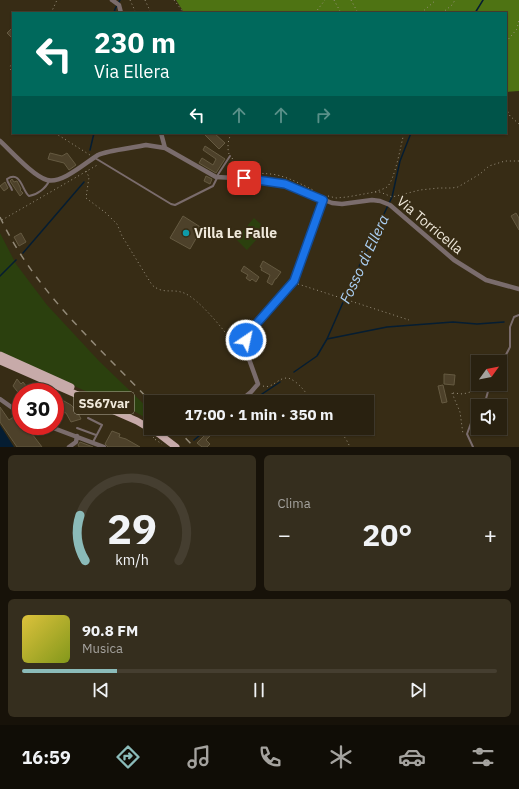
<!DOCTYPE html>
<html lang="it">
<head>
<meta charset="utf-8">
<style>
  :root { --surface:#292110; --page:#352e1e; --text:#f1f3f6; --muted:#a5a39f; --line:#453e30; --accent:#8bbbb9 }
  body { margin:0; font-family:"IBM Plex Sans",sans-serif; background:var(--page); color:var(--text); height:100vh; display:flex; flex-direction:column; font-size:15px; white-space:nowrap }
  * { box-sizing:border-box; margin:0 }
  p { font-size:13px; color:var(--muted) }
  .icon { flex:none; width:22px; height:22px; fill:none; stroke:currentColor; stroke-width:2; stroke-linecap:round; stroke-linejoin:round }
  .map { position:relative; height:447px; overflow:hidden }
  .panel { display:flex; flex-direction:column; gap:8px; padding:8px; background:#171209; flex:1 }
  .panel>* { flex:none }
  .banner { position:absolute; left:12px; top:12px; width:495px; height:122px; border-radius:0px; box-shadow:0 1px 3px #0004,0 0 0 1px var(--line); background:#00695c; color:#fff; overflow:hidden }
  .needle { width:26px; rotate:57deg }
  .tools { position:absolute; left:471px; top:355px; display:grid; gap:8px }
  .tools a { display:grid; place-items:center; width:36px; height:36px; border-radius:0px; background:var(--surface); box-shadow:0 1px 3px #0004,0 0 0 1px var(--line); font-size:20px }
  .speed { position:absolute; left:12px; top:383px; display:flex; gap:8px; font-size:20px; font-weight:700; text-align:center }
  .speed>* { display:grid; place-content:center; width:52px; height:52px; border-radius:50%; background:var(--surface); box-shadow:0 1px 3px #0004,0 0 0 1px var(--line); line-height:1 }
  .speed .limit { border:6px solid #d22; background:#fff; color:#111 }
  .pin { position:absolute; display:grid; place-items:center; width:34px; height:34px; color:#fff; margin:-17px; border-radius:8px; box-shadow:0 2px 6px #0006 }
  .me { position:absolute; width:44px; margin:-22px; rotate:34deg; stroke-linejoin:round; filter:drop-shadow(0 0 3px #0008) }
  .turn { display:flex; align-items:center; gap:14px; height:84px; padding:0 16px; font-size:18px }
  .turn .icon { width:52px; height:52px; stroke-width:2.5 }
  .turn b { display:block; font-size:28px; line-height:34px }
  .lanes { display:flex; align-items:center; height:38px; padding:0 16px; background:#0003; justify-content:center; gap:20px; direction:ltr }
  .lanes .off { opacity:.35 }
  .big { font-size:30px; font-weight:700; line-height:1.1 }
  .panel .widget { flex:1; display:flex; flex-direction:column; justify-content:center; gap:6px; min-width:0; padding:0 14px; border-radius:6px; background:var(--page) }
  .panel .dial { align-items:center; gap:0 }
  .dial svg { height:104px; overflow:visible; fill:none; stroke:var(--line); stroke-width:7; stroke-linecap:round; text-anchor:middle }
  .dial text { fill:var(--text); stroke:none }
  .song { display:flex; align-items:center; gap:12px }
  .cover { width:48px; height:48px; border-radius:6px; background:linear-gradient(135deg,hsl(50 70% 55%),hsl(70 70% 35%)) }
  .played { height:4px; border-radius:2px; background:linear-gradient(90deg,var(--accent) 20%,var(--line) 20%) }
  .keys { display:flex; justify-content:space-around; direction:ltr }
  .heat { display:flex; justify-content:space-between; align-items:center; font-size:22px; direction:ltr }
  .panel .tiles { flex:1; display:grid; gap:8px; grid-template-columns:1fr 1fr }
  .widget:last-child { grid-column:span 2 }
  .trip { position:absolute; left:144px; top:395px; width:230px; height:40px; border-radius:0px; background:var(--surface); box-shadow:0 1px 3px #0004,0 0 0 1px var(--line); font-weight:700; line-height:40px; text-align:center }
  .tabs { display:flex; height:64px; justify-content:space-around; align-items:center; background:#100d06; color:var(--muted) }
  .tabs .icon { width:28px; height:28px }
  .tabs .current { color:var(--accent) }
  .tabs b { font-size:18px; color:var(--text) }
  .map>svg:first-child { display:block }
  .green { fill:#2b400e }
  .forest { fill:#4e7313 }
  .water { fill:#051d32 }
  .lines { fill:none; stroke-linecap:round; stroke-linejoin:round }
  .stream { stroke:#051d32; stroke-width:1.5 }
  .building { fill:#4d412a; stroke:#655a41 }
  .path { stroke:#9a917e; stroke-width:1; stroke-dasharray:1 3; stroke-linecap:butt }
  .lane { stroke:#7a6c6c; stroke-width:2 }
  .street { stroke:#7a6c6c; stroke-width:4.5 }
  .primary { stroke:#c7aaa9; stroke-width:7 }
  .rail { stroke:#938a78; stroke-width:1.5; stroke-dasharray:7 7; stroke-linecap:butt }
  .route-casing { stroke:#114b97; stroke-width:10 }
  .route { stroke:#1a73e8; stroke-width:7 }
  .culture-dot { fill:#0f9aa8; stroke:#372c15; stroke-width:1.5 }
  .labels { text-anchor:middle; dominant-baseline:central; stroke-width:4; stroke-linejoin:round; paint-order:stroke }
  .shield { fill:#372c15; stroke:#b8b09f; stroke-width:1 }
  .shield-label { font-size:13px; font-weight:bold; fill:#efe8da }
  .street-label { font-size:14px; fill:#efe8da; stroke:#372c15 }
  .poi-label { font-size:14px; font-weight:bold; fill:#efe8da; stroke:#372c15; text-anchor:start }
  .water-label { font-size:15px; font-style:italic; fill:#abcff3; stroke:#372c15 }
</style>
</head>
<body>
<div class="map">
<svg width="519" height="447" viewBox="0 0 519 447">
  <rect width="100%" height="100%" fill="#372c15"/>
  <path class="green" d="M254,218L266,229L247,250L236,239Z
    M0,233L16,264L47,305L99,361L151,411V421L132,410L119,406L0,353Z"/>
  <path class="forest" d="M176,0H519V91L506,92V84L508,81L506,78V13H189L183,11Z"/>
  <path class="water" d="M0,425L14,447H0Z"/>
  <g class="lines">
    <path class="stream" d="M114,13L115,9L120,0
      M475,13L483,0
      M90,150L94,133
      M23,253L84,182
      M0,276L16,260
      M327,339L387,327L453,322L477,324L504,322
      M294,372L317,356L327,339L355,275L392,197L400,161L411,133
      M250,402L280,382
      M194,440L205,431"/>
  </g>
  <path class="building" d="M11,29L13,31V39L7,33Z
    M203,133H214L225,143L219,149Z
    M205,146L225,159L216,173L199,163L202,158L213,165L216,159L203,150Z
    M50,153L62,156L67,153L76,165L69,170L64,163L48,159Z
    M206,176L212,179L210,184L204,181Z
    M12,179L14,182L17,181L21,189L20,190L23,193L20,196L10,181Z
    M5,182L8,188L4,191L0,186Z
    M516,213L519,218V230L511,216Z
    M183,216L202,228L190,249L170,238Z
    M21,233L26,242L19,246L14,237Z
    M263,261L281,272L276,279H275L272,285L267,282L270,275L261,270L262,268L260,267Z
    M244,266L259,277L256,282L252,279L250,281L246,278L248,275L241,271Z
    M444,374L455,375L454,385L444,384Z
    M17,379L21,384L23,382L31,392H21V396L13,386Z
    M443,385L447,402L442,403L438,386Z
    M55,400L64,401L71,405L77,411L81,419L71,422L66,413L55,409Z
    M0,407L9,420L15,416L21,419V426H26L42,447H17L0,422Z
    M112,431L120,434L119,437L126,439L140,447H108L105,444Z
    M207,433L210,436L206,440L210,444L207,447H202L197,443Z
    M80,442L93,447H79L78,445Z"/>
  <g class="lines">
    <path class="path" d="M130,0L136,13
      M145,0L151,13
      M174,0L184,13
      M334,0L341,13
      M351,0L358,13
      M51,13L57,0
      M315,13L325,0
      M421,13L436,0
      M442,13L452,5L455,0
      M506,42L517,29L519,19
      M13,62L10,67L13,76
      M506,108L510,116L519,124
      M55,133L90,155
      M229,154C227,148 228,138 232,133
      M232,158C245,178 257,171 277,175C290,178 303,185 315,191
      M86,171L89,177L86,198L106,213L117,224L122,236L152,285C164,295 171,288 184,293C199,299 224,330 234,344H240
      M375,192C379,190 384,189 387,187C395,180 401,144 404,133
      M328,196L336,198L347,197L375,192H380L392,197L420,190L439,188H452L458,187L480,174L489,166L505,161H519
      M2,220L99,164
      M298,284L409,320
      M263,386C274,390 281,371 294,381C302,386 307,395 313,402
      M452,393L460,412L463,434
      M453,393L463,394L485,388
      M337,428L346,439L350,447
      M154,437L153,438L162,444"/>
    <path class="lane" d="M95,158L171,204L175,205L213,186L217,178
      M217,176L230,156
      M12,190C11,186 7,183 7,179C21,170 22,191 29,196C37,195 46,188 49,181
      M500,366L510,347V327L514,317L519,315
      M484,406L490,384
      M88,418L102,425L93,442
      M77,428L96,435
      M473,447L467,434L471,423L478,415"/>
    <path class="street" d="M112,0L119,5L121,13
      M161,133L165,148
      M0,141C11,151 33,176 47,180C62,184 85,163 98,155C109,150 133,148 146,145L165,148L216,177L255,179L285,184L332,203L342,204L372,200L380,201L390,205L454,260L486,280L519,289
      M0,399L21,414
      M239,402L251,392L258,384L245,348L246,338L294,281L323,200
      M48,426L104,447
      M190,428L193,432L198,433L207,428
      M69,447L76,442L77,436"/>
    <path class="primary" d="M0,355L71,387
      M0,361L137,421L159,434L176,447"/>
    <path class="rail" d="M0,217C34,290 97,345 151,402
      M176,428L194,447"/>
  </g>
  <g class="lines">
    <g class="route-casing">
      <path id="route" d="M244,178L285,184L323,200L294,281L251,330L246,338V340"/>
    </g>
    <use href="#route" class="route"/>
  </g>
  <circle class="culture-dot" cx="186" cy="233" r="4"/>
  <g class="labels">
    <rect class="shield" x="74" y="392" width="60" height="22" rx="3"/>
    <g class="shield-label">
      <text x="104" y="403">SS67var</text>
    </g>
    <g class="street-label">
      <text transform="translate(430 225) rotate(40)">Via Torricella</text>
    </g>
    <g class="poi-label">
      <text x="194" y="233">Villa Le Falle</text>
    </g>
    <g class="water-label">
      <text transform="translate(364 259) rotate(-65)">Fosso di Ellera</text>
    </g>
  </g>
</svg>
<div class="tools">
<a><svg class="needle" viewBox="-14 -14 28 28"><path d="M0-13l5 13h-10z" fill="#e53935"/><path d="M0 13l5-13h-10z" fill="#a5a39f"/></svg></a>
<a><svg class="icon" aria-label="sound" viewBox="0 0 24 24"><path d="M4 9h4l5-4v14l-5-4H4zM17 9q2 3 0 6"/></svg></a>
</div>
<div class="speed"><div class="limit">30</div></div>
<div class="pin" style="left:244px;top:178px;background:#d93025"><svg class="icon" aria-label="arrive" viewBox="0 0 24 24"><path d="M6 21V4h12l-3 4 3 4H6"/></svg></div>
<svg class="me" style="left:246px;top:340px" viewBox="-20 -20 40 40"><circle r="17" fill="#1a73e8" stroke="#fff" stroke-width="3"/><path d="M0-11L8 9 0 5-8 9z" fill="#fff"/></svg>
<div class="trip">17:00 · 1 min · 350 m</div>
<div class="banner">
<div class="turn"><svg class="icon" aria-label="left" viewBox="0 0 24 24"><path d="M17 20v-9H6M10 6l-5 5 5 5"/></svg><div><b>230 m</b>Via Ellera</div></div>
<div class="lanes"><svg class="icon" aria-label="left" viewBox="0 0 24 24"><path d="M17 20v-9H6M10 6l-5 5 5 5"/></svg><svg class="icon off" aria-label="ahead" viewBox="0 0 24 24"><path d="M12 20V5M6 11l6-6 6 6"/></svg><svg class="icon off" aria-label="ahead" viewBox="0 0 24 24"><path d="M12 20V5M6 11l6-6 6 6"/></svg><svg class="icon off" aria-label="right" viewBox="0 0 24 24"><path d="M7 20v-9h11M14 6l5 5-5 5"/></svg></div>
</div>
</div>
<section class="panel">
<div class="tiles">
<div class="widget dial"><svg viewBox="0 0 100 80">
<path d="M14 69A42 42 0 1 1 86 69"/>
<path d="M14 69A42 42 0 0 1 10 34" stroke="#8bbbb9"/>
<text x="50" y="56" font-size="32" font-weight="700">29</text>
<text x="50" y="72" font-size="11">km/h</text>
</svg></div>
<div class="widget"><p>Clima</p>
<div class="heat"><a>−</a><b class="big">20°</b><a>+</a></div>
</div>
<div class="widget">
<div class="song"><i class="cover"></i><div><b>90.8 FM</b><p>Musica</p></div></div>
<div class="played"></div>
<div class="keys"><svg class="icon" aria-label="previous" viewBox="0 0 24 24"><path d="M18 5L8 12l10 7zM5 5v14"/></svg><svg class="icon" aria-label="pause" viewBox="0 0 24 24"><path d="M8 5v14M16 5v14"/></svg><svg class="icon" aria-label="next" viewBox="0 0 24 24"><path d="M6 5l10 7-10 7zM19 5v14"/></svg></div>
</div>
</div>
</section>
<nav class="tabs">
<b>16:59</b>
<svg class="icon current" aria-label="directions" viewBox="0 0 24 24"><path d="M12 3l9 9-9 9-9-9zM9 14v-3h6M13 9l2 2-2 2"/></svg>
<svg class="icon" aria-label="music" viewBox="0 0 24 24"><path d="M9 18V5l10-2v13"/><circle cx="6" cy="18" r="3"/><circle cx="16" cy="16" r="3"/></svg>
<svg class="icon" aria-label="phone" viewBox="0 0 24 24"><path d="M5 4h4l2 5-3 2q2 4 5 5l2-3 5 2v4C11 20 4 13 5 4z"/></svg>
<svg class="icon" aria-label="climate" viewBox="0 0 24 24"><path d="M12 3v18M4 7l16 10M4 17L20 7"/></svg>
<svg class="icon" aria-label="car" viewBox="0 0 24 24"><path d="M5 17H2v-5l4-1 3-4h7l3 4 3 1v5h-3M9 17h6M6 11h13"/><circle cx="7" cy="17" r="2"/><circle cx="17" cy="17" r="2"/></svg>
<svg class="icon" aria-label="filters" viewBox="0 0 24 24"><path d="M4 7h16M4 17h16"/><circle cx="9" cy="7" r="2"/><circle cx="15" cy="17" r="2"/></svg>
</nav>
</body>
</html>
